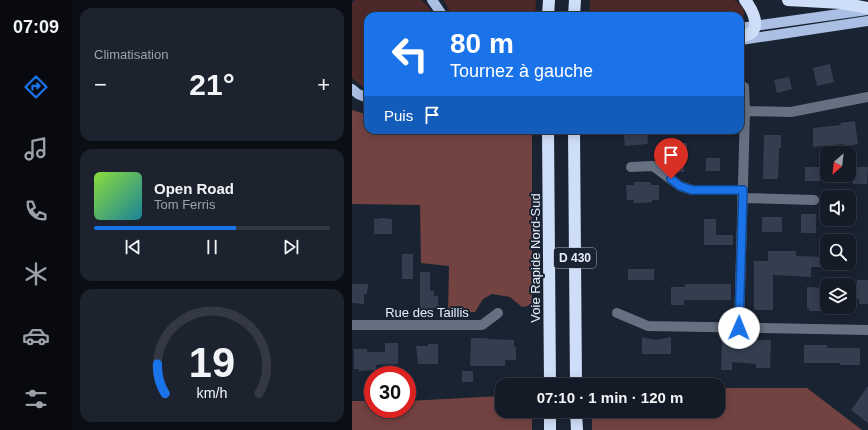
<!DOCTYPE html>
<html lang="fr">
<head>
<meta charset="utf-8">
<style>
  :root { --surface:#141a26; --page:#1d232e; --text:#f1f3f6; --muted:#9da1a7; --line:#333843; --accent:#1a73e8 }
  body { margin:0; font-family:Arial,sans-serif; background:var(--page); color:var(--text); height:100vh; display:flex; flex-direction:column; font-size:15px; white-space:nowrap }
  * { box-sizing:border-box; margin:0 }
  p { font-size:13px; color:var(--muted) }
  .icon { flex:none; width:22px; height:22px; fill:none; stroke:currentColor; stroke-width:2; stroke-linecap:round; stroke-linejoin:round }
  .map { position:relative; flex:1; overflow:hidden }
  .panel { display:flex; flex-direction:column; gap:8px; padding:8px; background:#0b0e15; width:280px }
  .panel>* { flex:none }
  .hud { position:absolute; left:12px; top:12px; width:380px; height:122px; border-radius:12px; box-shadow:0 2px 10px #0003,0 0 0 1px var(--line); background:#1a73e8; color:#fff; overflow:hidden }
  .needle { width:26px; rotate:208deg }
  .tools { position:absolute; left:468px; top:146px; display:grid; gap:8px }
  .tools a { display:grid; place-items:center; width:36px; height:36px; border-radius:8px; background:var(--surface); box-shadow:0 2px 10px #0003,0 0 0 1px var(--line); font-size:20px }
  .speed { position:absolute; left:12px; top:366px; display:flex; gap:8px; font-size:20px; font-weight:700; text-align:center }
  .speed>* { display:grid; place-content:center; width:52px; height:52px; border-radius:50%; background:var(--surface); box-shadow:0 2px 10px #0003,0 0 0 1px var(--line); line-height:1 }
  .speed .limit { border:6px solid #d22; background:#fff; color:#111 }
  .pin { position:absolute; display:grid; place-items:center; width:34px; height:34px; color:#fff; margin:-41px -17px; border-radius:50% 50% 50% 0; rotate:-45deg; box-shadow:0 0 4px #0007 }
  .pin .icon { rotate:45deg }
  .me { position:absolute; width:44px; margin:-22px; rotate:1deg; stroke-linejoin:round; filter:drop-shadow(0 0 3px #0008) }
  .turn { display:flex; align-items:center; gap:14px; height:84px; padding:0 20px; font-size:18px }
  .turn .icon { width:52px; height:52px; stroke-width:2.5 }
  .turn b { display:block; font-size:28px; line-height:34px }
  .then { display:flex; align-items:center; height:38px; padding:0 20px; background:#0003; gap:8px; font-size:15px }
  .big { font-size:30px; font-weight:700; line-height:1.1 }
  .panel .card { flex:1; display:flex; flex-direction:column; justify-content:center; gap:6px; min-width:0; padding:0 14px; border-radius:12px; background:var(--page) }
  .panel .dial { align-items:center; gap:0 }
  .dial svg { height:104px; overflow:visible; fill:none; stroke:var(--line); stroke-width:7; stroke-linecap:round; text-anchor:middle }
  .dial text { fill:var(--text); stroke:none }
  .song { display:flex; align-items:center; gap:12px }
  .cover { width:48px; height:48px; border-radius:6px; background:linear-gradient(135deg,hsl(90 70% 55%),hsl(190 70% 35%)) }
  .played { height:4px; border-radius:2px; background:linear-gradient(90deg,var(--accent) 60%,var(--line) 60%) }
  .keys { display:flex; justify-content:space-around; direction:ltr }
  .heat { display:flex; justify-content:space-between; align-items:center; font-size:22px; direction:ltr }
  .trip { position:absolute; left:143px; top:378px; width:230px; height:40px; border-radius:12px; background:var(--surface); box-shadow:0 2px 10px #0003,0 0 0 1px var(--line); font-weight:700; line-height:40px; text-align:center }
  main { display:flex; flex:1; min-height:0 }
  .dock { display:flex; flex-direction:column; width:72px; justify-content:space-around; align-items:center; background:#080a0f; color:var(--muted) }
  .dock .icon { width:28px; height:28px }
  .dock .active { color:var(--accent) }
  .dock b { font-size:18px; color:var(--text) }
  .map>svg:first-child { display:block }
  .green { fill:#4c2928 }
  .forest { fill:#734342 }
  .building { fill:#343e4f }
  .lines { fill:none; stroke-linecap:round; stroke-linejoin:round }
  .minor { stroke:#667081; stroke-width:10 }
  .major { stroke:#aabfe3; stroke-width:10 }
  .highway { stroke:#cfdef8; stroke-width:12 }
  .route-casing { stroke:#114b97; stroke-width:10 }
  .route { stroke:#1a73e8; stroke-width:7 }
  .labels { text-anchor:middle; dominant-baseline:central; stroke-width:4; stroke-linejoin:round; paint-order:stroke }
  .shield { fill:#1a2332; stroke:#abb2be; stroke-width:1 }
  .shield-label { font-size:12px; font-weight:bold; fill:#e9effa }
  .street-label { font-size:13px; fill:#e9effa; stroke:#1a2332 }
</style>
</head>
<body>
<main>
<nav class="dock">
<b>07:09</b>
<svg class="icon active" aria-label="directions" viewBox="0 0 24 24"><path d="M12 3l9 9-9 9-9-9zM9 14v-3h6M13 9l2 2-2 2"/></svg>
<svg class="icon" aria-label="music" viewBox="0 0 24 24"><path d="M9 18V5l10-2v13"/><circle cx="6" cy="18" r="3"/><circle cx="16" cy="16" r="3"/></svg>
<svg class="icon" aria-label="phone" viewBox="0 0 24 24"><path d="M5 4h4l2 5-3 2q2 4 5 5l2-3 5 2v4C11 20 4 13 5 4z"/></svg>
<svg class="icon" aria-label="climate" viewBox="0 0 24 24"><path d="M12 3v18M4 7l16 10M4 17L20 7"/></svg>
<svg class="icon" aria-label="car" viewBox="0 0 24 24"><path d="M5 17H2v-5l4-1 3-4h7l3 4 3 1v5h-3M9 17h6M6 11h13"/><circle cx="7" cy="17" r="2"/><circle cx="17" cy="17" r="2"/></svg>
<svg class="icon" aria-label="filters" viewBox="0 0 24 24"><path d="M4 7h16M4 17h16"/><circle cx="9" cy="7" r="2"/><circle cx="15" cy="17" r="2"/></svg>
</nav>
<section class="panel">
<div class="card"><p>Climatisation</p>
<div class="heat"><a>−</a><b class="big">21°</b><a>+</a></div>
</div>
<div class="card">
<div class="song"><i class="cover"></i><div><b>Open Road</b><p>Tom Ferris</p></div></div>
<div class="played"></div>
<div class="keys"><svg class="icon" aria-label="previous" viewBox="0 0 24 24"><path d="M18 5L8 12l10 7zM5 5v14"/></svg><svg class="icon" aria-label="pause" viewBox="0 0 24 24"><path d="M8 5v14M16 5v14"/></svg><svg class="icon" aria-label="next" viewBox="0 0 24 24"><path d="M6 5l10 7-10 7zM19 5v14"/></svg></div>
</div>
<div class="card dial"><svg viewBox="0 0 100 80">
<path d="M14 69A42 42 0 1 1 86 69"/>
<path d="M14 69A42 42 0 0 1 8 46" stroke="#1a73e8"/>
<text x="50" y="56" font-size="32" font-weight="700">19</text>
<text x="50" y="72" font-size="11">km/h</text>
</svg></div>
</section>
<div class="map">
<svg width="516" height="430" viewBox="0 0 516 430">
  <rect width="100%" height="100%" fill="#1a2332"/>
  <path class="green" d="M3,0H69L74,4L83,16H16V88L10,86L0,78V3Z
    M92,0H184L183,16H100Z
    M238,0H382C390,5 395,11 390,20H388V16H238Z"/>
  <path class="forest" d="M0,110L16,115V130H180V305L170,307L158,297L140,294L131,299L123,312H96L97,266L69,263L68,205L0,204Z
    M366,388H455L510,430H240V411H366Z
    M150,396V411H180V430H0V401H21V409H55V401Z"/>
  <path class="building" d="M478,64L482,82L465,86L461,68Z
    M437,77L440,89L425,93L422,80Z
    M503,121L506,144L492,147V144L461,147V128L489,125L488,123Z
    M271,130H295L296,144L273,146Z
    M412,135H429V148H427L426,179H411Z
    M319,143H335V161H332V172H320L318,171V161H315V147Z
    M354,158H368V171H354Z
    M453,167H468V181H453Z
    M501,167H516L515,184H501Z
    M282,182H299V185H307V200H300V202L291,203H282V200H275L274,185H282Z
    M449,214H464V233H449Z
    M410,217H430V232H410Z
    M31,218L40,219V234H22V219Z
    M352,219H364V235H381V245H352Z
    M416,251H444V256L475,257V267H459V277L421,275V310H402V261H416Z
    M50,254H61V279H50Z
    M276,269H302V280H276Z
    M68,272H78V291H82V296H86V308L68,309Z
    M505,280H516V304H507V299H504Z
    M0,284H16L15,294H12V304L0,303Z
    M333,284H379V300H332V305H319V287H333Z
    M455,287L473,288V311H457V308H455Z
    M290,337L304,340L319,337V354H290Z
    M119,338H135V339L162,340V347H164V360H153V366H118Z
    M370,340H419L418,368H404V364L380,362V370H369Z
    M33,343H46V364L24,365V370L7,371V369H2V349H15V352H33Z
    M76,344H86V364H66L64,346H76Z
    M452,345H475V348H508V365H488V363H452Z
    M110,371H121V382H110Z
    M516,386V423L499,410Z"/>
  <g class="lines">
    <path class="minor" d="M393,111L439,112L516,97
      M279,167L301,166L328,186L340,190H391
      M390,198L462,200
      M265,313L296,326L516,330
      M0,325H130L146,313
      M387,328L393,111L392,87"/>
    <path class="major" d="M80,0L91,16
      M388,28L516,10
      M389,40L516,21
      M0,89L6,94L16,98"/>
    <path class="highway" d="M436,0L489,3L516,8
      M196,16L197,0
      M222,16L223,0
      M388,38C391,36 397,35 400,32C408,23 399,8 393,0
      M196,130L198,385
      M222,130L224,385
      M198,411V430
      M224,411L225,430"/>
  </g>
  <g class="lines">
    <g class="route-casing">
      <path id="route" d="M319,179L328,186L340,190H391L387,328"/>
    </g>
    <use href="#route" class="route"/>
  </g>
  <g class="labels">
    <rect class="shield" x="202" y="248" width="42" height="20" rx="3"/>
    <g class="shield-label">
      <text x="223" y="258">D 430</text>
    </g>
    <g class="street-label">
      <text transform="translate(183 258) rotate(-90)">Voie Rapide Nord-Sud</text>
      <text x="75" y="312">Rue des Taillis</text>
    </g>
  </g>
</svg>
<div class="tools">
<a><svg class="needle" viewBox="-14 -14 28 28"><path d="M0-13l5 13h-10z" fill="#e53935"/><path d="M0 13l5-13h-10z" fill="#9da1a7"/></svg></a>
<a><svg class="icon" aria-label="sound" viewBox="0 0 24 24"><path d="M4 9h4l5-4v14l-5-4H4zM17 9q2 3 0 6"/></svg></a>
<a><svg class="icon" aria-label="search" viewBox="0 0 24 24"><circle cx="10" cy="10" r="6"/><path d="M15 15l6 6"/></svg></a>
<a><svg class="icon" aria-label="layers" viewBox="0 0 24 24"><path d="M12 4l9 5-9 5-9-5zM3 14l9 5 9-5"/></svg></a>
</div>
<div class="speed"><div class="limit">30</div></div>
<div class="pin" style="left:319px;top:179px;background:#d93025"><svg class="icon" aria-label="arrive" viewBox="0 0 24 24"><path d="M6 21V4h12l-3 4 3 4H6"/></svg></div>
<svg class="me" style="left:387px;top:328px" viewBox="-20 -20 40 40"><circle r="19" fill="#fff"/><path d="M0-13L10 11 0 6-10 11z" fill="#1a73e8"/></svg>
<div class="trip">07:10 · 1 min · 120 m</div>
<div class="hud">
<div class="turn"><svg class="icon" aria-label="left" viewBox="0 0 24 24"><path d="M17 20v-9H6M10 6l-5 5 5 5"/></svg><div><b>80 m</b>Tournez à gauche</div></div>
<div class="then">Puis<svg class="icon" aria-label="arrive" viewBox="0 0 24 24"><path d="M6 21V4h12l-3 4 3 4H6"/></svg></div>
</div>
</div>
</main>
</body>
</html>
